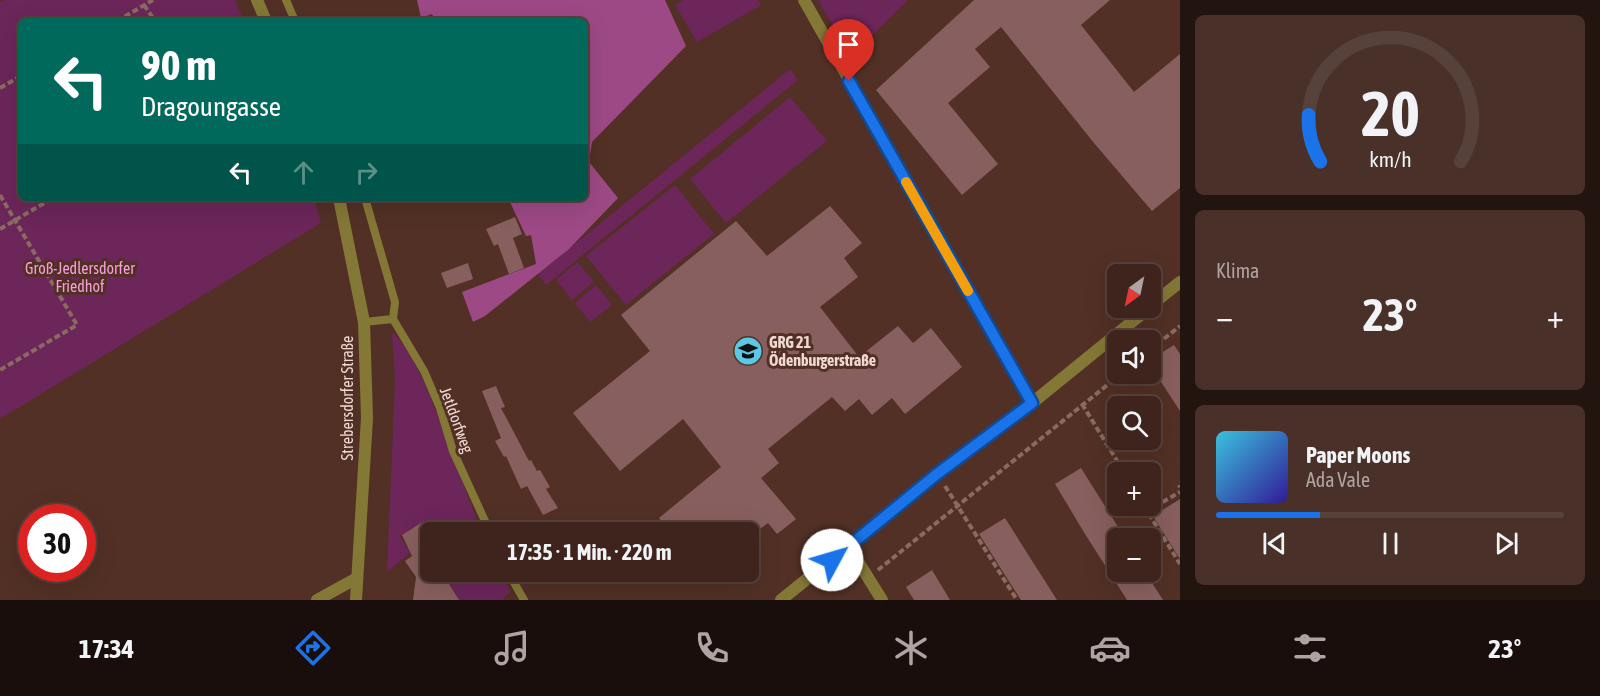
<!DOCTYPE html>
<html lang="de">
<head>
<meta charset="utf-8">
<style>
  :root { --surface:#3e241c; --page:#493029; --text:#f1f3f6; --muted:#ada4a3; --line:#57413b; --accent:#1a73e8 }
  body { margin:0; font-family:"Asap Condensed",sans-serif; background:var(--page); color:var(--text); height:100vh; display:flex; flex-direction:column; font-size:22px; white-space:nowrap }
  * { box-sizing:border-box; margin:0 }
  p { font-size:20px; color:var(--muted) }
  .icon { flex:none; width:33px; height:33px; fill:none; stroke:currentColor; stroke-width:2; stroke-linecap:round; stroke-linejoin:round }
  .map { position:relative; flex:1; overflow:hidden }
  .sheet { display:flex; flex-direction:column; gap:15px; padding:15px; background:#22140f; width:420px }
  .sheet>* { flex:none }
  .banner { position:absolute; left:18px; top:18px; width:570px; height:183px; border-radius:9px; box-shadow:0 6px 24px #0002,0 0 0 2px var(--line); background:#00695c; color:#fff; overflow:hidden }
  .needle { width:39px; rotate:213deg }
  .tools { position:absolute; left:1107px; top:264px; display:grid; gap:12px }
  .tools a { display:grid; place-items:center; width:54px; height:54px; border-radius:9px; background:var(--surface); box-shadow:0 6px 24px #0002,0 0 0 2px var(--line); font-size:30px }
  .speed { position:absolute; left:18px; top:504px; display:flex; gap:12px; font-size:30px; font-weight:700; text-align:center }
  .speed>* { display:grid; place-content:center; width:78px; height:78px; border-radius:50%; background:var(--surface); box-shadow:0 6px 24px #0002,0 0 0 2px var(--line); line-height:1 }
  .speed .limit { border:9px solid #d22; background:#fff; color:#111 }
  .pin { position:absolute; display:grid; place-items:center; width:51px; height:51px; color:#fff; margin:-62px -26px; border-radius:50% 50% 50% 0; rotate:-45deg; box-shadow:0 0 6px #0007 }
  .pin .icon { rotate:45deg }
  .me { position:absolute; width:66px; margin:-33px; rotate:51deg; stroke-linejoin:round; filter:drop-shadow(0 0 4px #0008) }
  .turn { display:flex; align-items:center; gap:21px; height:126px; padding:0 24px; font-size:27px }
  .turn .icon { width:78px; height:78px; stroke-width:2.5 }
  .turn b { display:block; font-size:42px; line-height:51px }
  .lanes { display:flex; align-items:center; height:57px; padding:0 24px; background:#0003; justify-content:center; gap:30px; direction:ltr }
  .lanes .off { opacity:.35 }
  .big { font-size:45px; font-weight:700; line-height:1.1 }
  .sheet .widget { flex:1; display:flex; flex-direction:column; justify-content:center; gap:9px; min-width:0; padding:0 21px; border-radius:9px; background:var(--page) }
  .sheet .dial { align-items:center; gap:0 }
  .dial svg { height:156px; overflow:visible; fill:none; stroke:var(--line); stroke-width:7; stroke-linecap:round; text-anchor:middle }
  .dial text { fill:var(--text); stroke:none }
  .song { display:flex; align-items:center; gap:18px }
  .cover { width:72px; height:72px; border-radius:9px; background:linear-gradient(135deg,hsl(190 70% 55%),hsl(250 70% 35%)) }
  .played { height:6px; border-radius:3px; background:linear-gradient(90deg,var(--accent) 30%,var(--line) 30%) }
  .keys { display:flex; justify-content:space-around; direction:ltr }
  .heat { display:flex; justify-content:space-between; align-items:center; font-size:33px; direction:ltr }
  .trip { position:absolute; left:420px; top:522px; width:339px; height:60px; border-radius:9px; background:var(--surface); box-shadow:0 6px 24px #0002,0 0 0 2px var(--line); font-weight:700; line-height:60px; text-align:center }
  .menu { display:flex; height:96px; justify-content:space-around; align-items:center; background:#190e0b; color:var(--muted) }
  .menu .icon { width:42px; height:42px }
  .menu .selected { color:var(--accent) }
  .menu b { font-size:27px; color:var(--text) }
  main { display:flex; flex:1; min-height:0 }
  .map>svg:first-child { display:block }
  .green { fill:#6c265a }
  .forest { fill:#9d4985 }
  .building { fill:#885f5f }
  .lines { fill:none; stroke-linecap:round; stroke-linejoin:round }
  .path { stroke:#896b61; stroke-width:4; stroke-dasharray:6 3; stroke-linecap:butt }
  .service { stroke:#847837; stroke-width:8 }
  .minor { stroke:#847837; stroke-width:12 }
  .tertiary { stroke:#847837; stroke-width:12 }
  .route-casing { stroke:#114b97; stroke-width:15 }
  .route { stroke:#1a73e8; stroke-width:10 }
  .slow { stroke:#f59e0b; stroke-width:10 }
  .labels { text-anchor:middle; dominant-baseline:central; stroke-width:6; stroke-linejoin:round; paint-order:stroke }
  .park-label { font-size:16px; fill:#f79edb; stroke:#523025 }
  .poi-label { font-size:16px; font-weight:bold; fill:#efd9d2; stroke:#523025; text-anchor:start }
  .street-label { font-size:16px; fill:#efd9d2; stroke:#523025 }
</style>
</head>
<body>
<main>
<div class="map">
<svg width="1180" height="600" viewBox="0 0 1180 600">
  <rect width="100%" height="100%" fill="#523025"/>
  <path class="green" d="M4,0H235L244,21H21V198H314L321,223L0,419V2Z
    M683,0H758L761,5L697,42L675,5Z
    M818,0H908L851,56Z
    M790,69L798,80L546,285L538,274Z
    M790,97L827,141L726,223L690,179Z
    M675,185L714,234L626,305L586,256Z
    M578,262L594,282L572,300L556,280Z
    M596,285L612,305L590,322L575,303Z
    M392,334H395C423,370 437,413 452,455C462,481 472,507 482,532H432L424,521L400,536L410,553L387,572L395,379Z
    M457,572H500L511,592L503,598L504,600H459L449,584L457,579L454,574Z"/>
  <path class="forest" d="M417,0H665L686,46L592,142L589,162L618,198L569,249L485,316L473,322L462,292L536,264L531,235L526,236L508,198H585V21H435L432,14L421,18Z"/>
  <path class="building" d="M974,0H1110L1081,25L1134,92L1180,54V188L1152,211L1094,143L1001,27L975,49L990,67L948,103L998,164L962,195L876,90Z
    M830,206L862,243L844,258L858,277L820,307L859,357L898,326L913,343L931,328L962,367L905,414L892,398L872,415L859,399L845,411L832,397L768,449L779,463L761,478L796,519L777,534L768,523L756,532H670L659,518L721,467L683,419L620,471L573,413L650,351L621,315L736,221L767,256Z
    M515,217L522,234L513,238L524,268L509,274L498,244L494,246L486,229Z
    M468,263L473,279L447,288L441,273Z
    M1174,345L1180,354V411L1150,365V360Z
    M496,386L505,407L501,408L529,461L531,460L537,471L540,470L550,487L546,489L558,508L543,515L527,486L521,489L506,456L504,457L495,441L501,438L482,391Z
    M1081,468L1125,538H1118V572H1145L1163,600H1127L1085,534L1055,484Z
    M1180,499V559L1153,516Z
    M1005,518L1036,567L1057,600H1021L1010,583L979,534Z
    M424,521L430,531V572H468L449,584L459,600H413L416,577L405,561L412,556L402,535Z
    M932,570L950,600H914L906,587Z"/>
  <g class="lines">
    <path class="path" d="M144,5L155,21
      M117,21L153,0
      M0,88L21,76
      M0,195L77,325L0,370
      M0,229L53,198
      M1150,350L1180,326
      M1082,404L1124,472
      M1179,485L1180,487
      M945,486L1017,600
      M1144,506L1180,564
      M1147,511L1180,492
      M878,570L1121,374"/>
    <path class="service" d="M286,0L295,21
      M393,319L424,371L440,408L453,451L490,532
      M364,322L393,319L395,302L365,198
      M508,572L524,600"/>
    <path class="minor" d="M804,0L1032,403
      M1150,306L1180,282
      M849,547L882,600
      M317,600L357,578
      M781,600L937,474L1032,403L1149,308"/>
    <path class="tertiary" d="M257,0L266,21
      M339,198L364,322L367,418L356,600"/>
  </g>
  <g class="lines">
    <g class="route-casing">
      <path id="route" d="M832,560L937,474L1032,403L849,81"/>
    </g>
    <use href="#route" class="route"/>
    <path class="slow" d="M906,182L968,291"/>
  </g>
  <defs>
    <g id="school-disc" transform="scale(1.5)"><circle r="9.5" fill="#5bc8e6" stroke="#523025"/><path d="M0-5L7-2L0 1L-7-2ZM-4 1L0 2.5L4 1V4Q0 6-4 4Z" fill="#111"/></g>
  </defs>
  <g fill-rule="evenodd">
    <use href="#school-disc" x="748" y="351"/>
  </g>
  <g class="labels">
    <g class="park-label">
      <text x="80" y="268">Groß-Jedlersdorfer<tspan x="80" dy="18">Friedhof</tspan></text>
    </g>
    <g class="poi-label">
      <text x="769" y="342">GRG 21<tspan x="769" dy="18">Ödenburgerstraße</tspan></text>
    </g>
    <g class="street-label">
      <text transform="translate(347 398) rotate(-90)">Strebersdorfer Straße</text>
      <text transform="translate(457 420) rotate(70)">Jetldorfweg</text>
    </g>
  </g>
</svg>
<div class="tools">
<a><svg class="needle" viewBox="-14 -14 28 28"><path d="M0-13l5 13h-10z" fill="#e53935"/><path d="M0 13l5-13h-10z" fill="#ada4a3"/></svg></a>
<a><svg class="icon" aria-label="sound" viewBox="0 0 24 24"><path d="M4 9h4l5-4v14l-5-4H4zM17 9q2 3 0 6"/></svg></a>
<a><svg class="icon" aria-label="search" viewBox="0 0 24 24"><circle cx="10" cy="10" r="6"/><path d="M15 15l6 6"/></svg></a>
<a>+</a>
<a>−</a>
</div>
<div class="speed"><div class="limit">30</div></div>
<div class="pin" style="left:849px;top:81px;background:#d93025"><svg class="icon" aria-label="arrive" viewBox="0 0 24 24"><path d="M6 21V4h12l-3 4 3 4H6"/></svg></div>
<svg class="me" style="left:832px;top:560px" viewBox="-20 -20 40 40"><circle r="19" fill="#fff"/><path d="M0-13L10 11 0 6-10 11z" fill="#1a73e8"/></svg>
<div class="trip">17:35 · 1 Min. · 220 m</div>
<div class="banner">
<div class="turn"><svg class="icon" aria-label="left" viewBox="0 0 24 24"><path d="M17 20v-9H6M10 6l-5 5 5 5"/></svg><div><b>90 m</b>Dragoungasse</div></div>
<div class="lanes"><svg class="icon" aria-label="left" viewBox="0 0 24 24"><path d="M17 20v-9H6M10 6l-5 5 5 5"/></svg><svg class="icon off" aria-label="ahead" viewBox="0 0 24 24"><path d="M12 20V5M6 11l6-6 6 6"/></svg><svg class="icon off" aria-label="right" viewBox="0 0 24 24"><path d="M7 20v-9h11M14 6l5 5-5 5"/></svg></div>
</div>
</div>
<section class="sheet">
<div class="widget dial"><svg viewBox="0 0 100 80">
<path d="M14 69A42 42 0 1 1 86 69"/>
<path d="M14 69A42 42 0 0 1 8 45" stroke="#1a73e8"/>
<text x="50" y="56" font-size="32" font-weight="700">20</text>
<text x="50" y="72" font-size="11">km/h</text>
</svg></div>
<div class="widget"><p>Klima</p>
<div class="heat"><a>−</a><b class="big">23°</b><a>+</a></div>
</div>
<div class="widget">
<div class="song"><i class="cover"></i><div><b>Paper Moons</b><p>Ada Vale</p></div></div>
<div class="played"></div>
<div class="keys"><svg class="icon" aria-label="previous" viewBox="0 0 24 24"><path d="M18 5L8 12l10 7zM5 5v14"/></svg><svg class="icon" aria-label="pause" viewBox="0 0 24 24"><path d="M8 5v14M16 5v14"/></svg><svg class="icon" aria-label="next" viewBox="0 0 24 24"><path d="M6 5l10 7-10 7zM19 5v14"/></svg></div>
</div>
</section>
</main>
<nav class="menu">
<b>17:34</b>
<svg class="icon selected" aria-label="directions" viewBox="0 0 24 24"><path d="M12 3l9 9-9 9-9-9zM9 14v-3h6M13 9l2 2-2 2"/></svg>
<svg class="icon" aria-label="music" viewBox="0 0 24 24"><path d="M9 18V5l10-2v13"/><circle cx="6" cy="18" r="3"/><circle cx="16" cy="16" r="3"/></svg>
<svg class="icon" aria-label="phone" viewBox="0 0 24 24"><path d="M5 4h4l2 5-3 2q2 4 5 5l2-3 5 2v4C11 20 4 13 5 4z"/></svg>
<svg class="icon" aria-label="climate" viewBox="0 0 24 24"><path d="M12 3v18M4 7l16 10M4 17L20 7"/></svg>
<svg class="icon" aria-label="car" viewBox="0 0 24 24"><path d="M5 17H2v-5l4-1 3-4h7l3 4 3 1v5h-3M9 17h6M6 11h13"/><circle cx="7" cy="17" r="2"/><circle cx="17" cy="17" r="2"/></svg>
<svg class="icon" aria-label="filters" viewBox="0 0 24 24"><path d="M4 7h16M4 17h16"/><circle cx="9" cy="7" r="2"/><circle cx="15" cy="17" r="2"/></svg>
<b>23°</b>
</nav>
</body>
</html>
